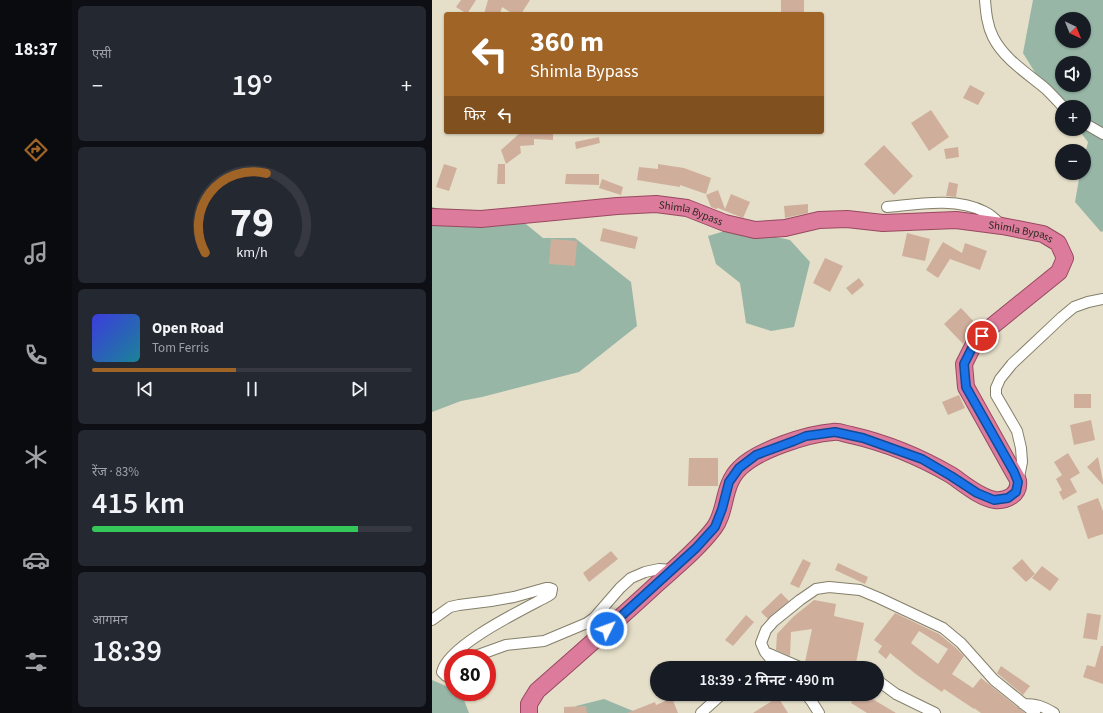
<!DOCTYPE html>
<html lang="hi">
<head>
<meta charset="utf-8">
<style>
  :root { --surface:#171b24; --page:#242831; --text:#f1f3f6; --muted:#9ea1a6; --line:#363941; --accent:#a06426 }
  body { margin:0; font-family:"Source Sans 3","Noto Sans Devanagari",sans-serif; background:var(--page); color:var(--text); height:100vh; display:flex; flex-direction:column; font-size:15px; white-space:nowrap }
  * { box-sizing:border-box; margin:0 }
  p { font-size:13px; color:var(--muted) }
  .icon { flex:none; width:22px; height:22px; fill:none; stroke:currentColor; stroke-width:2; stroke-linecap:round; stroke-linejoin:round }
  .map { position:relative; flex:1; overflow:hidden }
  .drawer { display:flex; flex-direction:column; gap:6px; padding:6px; background:#0d0f14; width:360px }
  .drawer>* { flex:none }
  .hud { position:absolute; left:12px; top:12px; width:380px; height:122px; border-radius:4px; box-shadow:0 1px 3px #0004; background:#a06426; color:#fff; overflow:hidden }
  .needle { width:26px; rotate:137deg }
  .buttons { position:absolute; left:623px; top:12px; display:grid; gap:8px }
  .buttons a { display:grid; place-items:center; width:36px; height:36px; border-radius:50%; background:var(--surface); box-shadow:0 1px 3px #0004; font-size:20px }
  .speed { position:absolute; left:12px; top:649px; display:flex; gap:8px; font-size:20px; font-weight:700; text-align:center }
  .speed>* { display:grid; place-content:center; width:52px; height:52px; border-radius:50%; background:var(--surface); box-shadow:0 1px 3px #0004; line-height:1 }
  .speed .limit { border:6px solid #d22; background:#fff; color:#111 }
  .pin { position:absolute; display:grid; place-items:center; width:34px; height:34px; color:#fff; margin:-17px; border:2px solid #fff; border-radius:50%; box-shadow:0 1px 4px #0007 }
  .me { position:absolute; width:44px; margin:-22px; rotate:48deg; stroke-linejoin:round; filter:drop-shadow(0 0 3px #0008) }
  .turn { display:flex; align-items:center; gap:14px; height:84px; padding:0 20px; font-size:18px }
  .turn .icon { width:52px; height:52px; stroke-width:2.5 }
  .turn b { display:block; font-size:28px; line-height:34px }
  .then { display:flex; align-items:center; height:38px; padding:0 20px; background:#0003; gap:8px; font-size:15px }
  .big { font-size:30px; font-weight:600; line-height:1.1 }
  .drawer .widget { flex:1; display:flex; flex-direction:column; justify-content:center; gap:6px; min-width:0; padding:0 14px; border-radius:6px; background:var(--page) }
  .drawer .dial { align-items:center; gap:0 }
  .dial svg { height:104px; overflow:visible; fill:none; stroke:var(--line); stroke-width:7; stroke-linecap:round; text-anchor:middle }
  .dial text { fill:var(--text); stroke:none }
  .song { display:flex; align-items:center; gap:12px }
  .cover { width:48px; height:48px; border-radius:6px; background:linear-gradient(135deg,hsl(240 70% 55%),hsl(190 70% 35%)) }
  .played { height:4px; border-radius:2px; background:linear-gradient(90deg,var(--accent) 45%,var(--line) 45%) }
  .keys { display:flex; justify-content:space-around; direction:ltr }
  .heat { display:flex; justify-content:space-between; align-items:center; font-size:22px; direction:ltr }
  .charge { height:6px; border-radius:3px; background:linear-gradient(90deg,#34c759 83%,var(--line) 0) }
  .trip { position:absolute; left:218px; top:661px; width:234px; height:40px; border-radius:20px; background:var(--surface); box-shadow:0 1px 3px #0004; font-weight:600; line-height:40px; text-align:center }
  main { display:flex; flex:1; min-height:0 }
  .tab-bar { display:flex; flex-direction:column; width:72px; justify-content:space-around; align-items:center; background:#090b0e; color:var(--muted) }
  .tab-bar .icon { width:28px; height:28px }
  .tab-bar .selected { color:var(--accent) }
  .tab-bar b { font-size:18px; color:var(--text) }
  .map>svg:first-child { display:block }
  .green { fill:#97b6a6; fill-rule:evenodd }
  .building { fill:#cfaf9c; fill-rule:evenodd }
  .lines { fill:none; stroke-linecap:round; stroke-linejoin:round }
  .minor-casing { stroke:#847f6a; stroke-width:12 }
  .trunk-casing { stroke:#984960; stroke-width:18 }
  .minor { stroke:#fff; stroke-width:10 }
  .trunk { stroke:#dc7b9c; stroke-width:16 }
  .route-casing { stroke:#114b97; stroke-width:10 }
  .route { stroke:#1a73e8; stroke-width:7 }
  .labels { text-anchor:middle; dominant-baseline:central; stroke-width:3.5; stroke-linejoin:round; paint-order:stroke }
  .street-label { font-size:11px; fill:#2b2920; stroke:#f2ecd6 }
</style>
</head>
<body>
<main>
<nav class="tab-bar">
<b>18:37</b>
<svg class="icon selected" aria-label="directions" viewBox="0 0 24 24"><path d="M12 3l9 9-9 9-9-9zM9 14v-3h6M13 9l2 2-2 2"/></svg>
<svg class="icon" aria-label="music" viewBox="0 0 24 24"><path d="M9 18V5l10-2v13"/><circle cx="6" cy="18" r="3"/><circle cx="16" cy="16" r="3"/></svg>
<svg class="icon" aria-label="phone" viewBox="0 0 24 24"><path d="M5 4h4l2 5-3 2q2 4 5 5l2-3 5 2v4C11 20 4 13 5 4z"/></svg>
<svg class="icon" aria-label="climate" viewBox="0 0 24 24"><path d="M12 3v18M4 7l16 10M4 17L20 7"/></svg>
<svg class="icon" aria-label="car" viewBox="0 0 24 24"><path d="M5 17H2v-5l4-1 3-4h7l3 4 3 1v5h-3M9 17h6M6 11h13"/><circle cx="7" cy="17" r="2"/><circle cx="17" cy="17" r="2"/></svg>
<svg class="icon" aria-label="filters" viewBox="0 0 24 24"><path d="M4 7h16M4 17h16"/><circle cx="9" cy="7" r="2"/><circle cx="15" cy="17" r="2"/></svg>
</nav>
<section class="drawer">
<div class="widget"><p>एसी</p>
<div class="heat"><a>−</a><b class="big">19°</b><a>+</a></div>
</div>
<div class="widget dial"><svg viewBox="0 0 100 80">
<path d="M14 69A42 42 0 1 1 86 69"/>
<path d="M14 69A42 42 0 0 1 61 8" stroke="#a06426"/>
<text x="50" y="56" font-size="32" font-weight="700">79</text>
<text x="50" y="72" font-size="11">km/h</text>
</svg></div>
<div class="widget">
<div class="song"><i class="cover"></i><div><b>Open Road</b><p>Tom Ferris</p></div></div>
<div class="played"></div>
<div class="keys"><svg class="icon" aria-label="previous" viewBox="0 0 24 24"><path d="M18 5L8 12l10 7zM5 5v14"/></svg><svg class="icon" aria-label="pause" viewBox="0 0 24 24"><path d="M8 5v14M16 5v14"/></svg><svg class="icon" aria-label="next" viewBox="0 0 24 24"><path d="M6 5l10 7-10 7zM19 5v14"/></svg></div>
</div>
<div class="widget"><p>रेंज · 83%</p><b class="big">415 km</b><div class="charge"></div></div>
<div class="widget"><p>आगमन</p><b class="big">18:39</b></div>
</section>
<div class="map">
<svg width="671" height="713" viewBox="0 0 671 713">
  <rect width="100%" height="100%" fill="#e5dfc9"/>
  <path class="green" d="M601,0H671V231L669,232L643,202L648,173H652V158L656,142L646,129H652V107H630L618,97L591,53ZM630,19H652V41H630ZM630,63H652V85H630Z
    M0,207L38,217L89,220L111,238H143L199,282L205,326L147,372L50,397L29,401L0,412Z
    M303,228L358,240L378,262L362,327L339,331L314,323L308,283L284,264L276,236Z
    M0,680L21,689V692H29L37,713H0Z
    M172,699L206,713H145L144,706Z"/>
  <path class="building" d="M29,0H44L35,14L24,7Z
    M56,0H98L89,14H81L70,7L68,14H52Z
    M349,0H372V14H349Z
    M538,85L553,93L546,105L531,98Z
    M499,110L517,137L497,151L479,123Z
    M89,132H121V140L102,139V145L88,146L89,153L74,164L69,150Z
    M167,137L168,143L144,149L143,142Z
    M452,145L481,176L462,195L432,164Z
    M526,147L527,157L514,159L512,149Z
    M12,164L25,168L17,191L4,187Z
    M66,164H73V184H65Z
    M226,164L252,168L279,178L274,194L248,185V187L205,180L207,167L226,169Z
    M134,174H167V185L133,184Z
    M170,179L191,187L189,195L167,188Z
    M517,182L526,184L524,197L514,196Z
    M286,190L293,209L299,194L318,202L311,218L286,208L284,209L279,207L274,195Z
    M376,204V213L353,218L352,206Z
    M171,228L206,237L203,249L168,241Z
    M475,233L498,239L493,261L470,256Z
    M119,239L145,241L143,266L117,264Z
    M511,242L530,253L533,243L555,251L548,270L518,259L506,278L494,270Z
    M393,258L411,266L398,292L381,283Z
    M427,278L432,285L420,295L414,288Z
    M529,308L546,326L535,337L531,344L512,324Z
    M642,394H659V408H642Z
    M527,395L533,408L516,415L510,402Z
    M659,420L663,440L642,445L638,425Z
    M636,453L648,473L638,479L645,492L631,500L627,492L630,490L624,479L630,475L622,462Z
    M666,457L671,481V485L655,467Z
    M257,458H286V486H256Z
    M666,498L671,511V534L656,539L645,506Z
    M179,551L186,559L157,582L151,573Z
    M371,559L379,563L367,588L358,584Z
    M590,559L603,574L594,582L580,568Z
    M406,563L436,577L433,584L403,570Z
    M610,566L627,579L618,591L600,578Z
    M349,593L357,601L336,619L329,612Z
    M382,600L404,604L402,616L432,623L423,668H376L375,664L373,662L380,629L359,632L358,656L344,650L345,634L361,617Z
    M463,613L507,634L524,648L532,656L520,674L541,688L549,678L593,713H549L542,708V709L512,689L510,692L485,675L458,653L454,659L446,652L450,646L442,640ZM487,631L516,649L506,664L479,643Z
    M655,613L669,615L665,640L651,638Z
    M314,615L322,622L301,646L293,640Z
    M669,646H671V684L651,677L655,665L663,667Z
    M569,666L598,686L591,695L565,673Z
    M425,694H432L464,713H435L419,703Z
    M346,697L356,713H321Z
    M240,698L246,713H195L223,702L224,705Z
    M154,706L155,713H132V707Z"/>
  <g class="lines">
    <g class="minor-casing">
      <path id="minor" d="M553,0C554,12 555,25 561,37C572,59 595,73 614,89C620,95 626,101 631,107
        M652,123L671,134
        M455,207C486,204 525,197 553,212C560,215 565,221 570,226
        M586,482L590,462L589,448L585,431L564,395V388L568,379L580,364L630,317L642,307L656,302L671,299
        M0,620L18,607L27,605L59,601L82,597L114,588H117L120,589L119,594L116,596C92,609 16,645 10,672L14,676H17L21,672
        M333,652L370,668
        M38,658L74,645L112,641L155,623L162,618L188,588L199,578L213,572L227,569L241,570
        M346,668L333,652L329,643L334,630L342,621L368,600L384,589L397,587L428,590L447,598L511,628L529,643L562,680L603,713
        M445,680L464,694L503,713
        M374,694L380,702L387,713
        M591,704C605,704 610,706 622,713
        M269,713L290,694"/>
    </g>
    <g class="trunk-casing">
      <g id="trunk">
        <path id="s1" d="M0,217L49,219L185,206L224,204L255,208L293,223L323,230L353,228L387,220L415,219L451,223L524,220L570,226L611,234L626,243L633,258L627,272L559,327L542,344L532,364L534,387L582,473C583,475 586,479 586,481C588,495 574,501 563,500C548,498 531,483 519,475C488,457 454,443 419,435C413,434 407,431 401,432C375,434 326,450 308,468C290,485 295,511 282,528C266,549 245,566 226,583C186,620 146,655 105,691L97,704V713"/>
      </g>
    </g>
    <use href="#minor" class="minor"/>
    <use href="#trunk" class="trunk"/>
  </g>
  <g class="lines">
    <g class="route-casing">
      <path id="route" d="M175,629L264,548L283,527L290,509L297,482L307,468L324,455L362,441L374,436L403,432L431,438L490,459L519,476L545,493L562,500L576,498L584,492L586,482L582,472L534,387L532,364L542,344L550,336"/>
    </g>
    <use href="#route" class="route"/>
  </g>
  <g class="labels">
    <g class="street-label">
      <text stroke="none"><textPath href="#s1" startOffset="261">Shimla Bypass</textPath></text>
      <text stroke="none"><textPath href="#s1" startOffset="596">Shimla Bypass</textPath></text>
    </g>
  </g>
</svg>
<div class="buttons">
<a><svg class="needle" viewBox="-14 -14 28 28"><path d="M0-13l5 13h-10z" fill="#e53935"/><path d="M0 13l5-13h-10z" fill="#9ea1a6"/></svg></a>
<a><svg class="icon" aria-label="sound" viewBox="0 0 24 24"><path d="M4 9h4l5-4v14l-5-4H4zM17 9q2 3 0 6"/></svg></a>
<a>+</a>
<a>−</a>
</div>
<div class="speed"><div class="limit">80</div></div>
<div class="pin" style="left:550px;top:336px;background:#d93025"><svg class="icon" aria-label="arrive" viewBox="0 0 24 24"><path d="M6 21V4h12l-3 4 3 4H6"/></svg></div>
<svg class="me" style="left:175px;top:629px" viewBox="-20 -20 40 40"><circle r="17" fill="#1a73e8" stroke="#fff" stroke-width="3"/><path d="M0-11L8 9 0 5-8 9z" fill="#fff"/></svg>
<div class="trip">18:39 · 2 मिनट · 490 m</div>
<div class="hud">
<div class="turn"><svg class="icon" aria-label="left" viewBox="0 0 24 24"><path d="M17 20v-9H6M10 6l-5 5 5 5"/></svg><div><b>360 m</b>Shimla Bypass</div></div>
<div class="then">फिर<svg class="icon" aria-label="left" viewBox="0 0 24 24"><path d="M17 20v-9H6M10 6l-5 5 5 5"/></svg></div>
</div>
</div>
</main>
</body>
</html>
